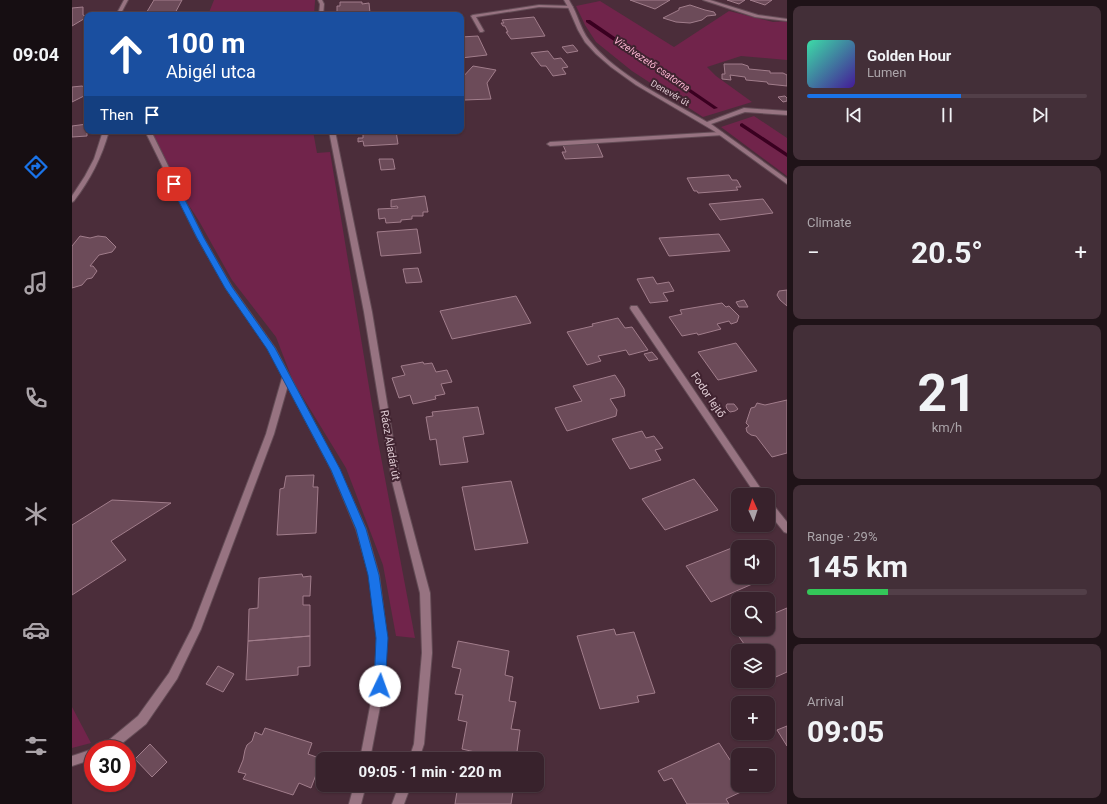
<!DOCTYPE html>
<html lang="en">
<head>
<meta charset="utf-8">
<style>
  :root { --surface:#38222c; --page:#432f38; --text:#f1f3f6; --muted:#aba4a9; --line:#523f48; --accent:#1a73e8 }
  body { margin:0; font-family:Roboto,sans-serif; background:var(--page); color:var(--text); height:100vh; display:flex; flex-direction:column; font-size:15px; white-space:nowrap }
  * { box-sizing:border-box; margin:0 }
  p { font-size:13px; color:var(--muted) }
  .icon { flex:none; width:22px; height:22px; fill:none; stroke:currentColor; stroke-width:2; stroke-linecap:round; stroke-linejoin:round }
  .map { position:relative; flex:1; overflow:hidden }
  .drawer { display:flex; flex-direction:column; gap:6px; padding:6px; background:#1f1318; width:320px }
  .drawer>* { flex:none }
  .hud { position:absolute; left:12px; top:12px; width:380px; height:122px; border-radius:8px; box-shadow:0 1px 3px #0004,0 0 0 1px var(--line); background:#1a4fa0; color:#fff; overflow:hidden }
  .needle { width:26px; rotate:357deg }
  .buttons { position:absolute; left:659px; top:488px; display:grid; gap:8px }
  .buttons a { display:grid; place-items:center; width:44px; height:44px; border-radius:8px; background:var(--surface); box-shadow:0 1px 3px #0004,0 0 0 1px var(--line); font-size:20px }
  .speed { position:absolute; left:12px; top:740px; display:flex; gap:8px; font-size:20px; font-weight:700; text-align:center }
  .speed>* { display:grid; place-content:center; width:52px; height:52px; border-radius:50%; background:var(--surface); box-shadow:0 1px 3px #0004,0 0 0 1px var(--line); line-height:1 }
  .speed .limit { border:6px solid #d22; background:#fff; color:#111 }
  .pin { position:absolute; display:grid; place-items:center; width:34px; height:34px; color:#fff; margin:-17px; border-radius:8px; box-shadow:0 2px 6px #0006 }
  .me { position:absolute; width:44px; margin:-22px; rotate:3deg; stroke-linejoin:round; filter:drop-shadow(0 0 3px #0008) }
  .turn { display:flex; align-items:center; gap:14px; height:84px; padding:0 16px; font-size:18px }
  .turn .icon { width:52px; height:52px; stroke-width:2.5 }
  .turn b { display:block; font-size:28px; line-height:34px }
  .then { display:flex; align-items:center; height:38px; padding:0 16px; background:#0003; gap:8px; font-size:15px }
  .big { font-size:30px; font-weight:700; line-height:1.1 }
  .drawer .widget { flex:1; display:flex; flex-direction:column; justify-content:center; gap:6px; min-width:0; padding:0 14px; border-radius:8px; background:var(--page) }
  .drawer .dial { align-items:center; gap:0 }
  .dial b { font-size:52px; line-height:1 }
  .song { display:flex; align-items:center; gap:12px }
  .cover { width:48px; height:48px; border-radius:6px; background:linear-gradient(135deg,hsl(160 70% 55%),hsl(260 70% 35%)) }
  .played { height:4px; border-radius:2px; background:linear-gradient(90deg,var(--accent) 55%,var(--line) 55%) }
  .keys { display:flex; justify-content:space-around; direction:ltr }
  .heat { display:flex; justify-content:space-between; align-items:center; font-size:22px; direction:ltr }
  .charge { height:6px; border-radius:3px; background:linear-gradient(90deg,#34c759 29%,var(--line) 0) }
  .trip { position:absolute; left:244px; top:752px; width:228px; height:40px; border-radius:8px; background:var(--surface); box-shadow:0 1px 3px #0004,0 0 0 1px var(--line); font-weight:700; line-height:40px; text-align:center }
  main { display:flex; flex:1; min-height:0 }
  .menu { display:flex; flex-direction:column; width:72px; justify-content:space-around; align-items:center; background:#160e12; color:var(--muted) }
  .menu .icon { width:28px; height:28px }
  .menu .selected { color:var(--accent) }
  .menu b { font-size:18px; color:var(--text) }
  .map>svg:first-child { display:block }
  .green { fill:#71244b }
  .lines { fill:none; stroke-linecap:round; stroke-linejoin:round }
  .stream { fill:#3a0020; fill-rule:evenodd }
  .building { fill:#6c4b59; stroke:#a17d8b }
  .service-casing { stroke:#644c56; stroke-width:2 }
  .minor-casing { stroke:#644c56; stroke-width:2 }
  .service { fill:#977381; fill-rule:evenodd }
  .minor { fill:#977381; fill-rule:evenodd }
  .route { fill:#1a73e8; stroke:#114b97 }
  .labels { text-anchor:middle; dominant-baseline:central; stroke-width:4; stroke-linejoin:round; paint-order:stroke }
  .far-street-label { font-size:9px; fill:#dfcbd3; stroke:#402330 }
  .far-water-label { font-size:10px; font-style:italic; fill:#fdb6d3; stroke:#402330 }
  .street-label { font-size:11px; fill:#dfcbd3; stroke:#402330 }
</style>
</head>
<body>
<main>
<nav class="menu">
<b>09:04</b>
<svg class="icon selected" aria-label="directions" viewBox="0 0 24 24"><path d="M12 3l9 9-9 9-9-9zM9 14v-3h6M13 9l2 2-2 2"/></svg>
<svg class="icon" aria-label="music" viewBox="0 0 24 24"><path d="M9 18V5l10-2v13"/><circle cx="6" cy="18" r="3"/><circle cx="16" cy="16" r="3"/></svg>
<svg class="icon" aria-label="phone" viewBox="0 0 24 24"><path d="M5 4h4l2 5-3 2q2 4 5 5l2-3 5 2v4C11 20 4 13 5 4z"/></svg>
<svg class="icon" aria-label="climate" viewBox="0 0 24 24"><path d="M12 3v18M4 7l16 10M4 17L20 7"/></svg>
<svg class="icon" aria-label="car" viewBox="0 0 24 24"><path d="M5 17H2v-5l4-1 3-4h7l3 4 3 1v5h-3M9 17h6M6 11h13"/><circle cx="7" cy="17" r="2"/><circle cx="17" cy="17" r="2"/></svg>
<svg class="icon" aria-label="filters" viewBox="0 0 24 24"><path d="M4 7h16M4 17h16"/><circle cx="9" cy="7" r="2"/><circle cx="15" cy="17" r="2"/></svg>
</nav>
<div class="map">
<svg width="715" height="804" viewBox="0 0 715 804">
  <rect width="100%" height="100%" fill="#4b2d3a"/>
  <path class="green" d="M142,0H243V1L242,15H136Z
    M528,1L602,47L657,11L701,22L715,21V60L669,56L635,67L644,76L680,102L631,117L560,71L524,42L513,25L504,6Z
    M682,116L715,138V176L649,127Z
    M76,131H241L245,153L258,152L306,441L343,638L324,636L311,565L274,468L221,381L204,337L160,280L127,221L95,171Z
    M0,707L19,743L0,748Z"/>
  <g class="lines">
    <path class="stream" d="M514,20H518L646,108L642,109L514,22Z
      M670,123L715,153V157L668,126V124Z"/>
  </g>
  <path class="building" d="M82,0H110L102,15H73Z
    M558,0H598L583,9Z
    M655,0H673L667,4Z
    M678,0H700L693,5Z
    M268,2H290V4L297,3L298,13H290V15H268V13H265V6H268Z
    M618,5L633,10L642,12L644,15L635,16L630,20L618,23L604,22L591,18L607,10V8Z
    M11,7V15L15,17L0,26V8Z
    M462,17L473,36L439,39L434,32H436L433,26H431L429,23H432L430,20Z
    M406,36L415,55L389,58V37Z
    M501,45L506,51L495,53L490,47Z
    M476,51L482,59L489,58L496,67L490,68L494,74L481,76L474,66H469L459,53Z
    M652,64H670L676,66L677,69L698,71V73H711L715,75V86L696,84L695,82L674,80L673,77L658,75L659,80L650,79V74H653Z
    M401,66L424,70L415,83L419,99L392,100L389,79Z
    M10,86L12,87V96L0,102V87Z
    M713,96L715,98V101L711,102L706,97Z
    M15,124V136L0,137V126Z
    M288,131H324L326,144L292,146L291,141L286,142V138H291V133L288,134Z
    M525,143L531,157L493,159L490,152H494L491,145Z
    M307,159H321L323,169L309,170Z
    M657,175L660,180H665L669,187H664L666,190L626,193L625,191H622L615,178Z
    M353,196L356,212H351V216H340V219L329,220V222L314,223L313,218L307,219L306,209L326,208L325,206L319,207V200Z
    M691,199L701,213L648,220L637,204Z
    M345,229L349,253L309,256L305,232Z
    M647,234L658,251L597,256L587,238Z
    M8,236L18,238L26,236L34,237L44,247L40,252L27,255L18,266H21L25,271L20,278L15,279L10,285L0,288V246Z
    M346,268L350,282L334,283L331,269Z
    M581,277L585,284L597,282L602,291L591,293L596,301L578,303L565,279Z
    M715,290V306L708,300L705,295L707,291Z
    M444,296L459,323L380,339L368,311Z
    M672,300L676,307H667L664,302Z
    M650,303L654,307L657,306L667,316L665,322L659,324L657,321L645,324L649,329L626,335L625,333L610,336L597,317L610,314L608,310Z
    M546,318L553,328L560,327L576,350L557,355L554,350L526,356L529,361L515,365L495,332L521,326L520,324Z
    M664,343L685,371L646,380L626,352Z
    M580,352L586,359L577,361L572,354Z
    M351,362L352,364L360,363L364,372L375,370L380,382L369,384L373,394L363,396L364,399L341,404L338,395L327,398L320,378L333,375L329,366Z
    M543,375L552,389L553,396L538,399L545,410L544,416L495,431L483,408L510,401L501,386Z
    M715,400V453L700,457L684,436L679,435L675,432L674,428L677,426L674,423L679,408L683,407L685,403L693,405Z
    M655,404H662L666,409L663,411L658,412L655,409L654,406Z
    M406,407L412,434L391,437L396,462L368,465L364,439L358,440L354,417L361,416L360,412Z
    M570,431L574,438L582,436L591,448L583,450L589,460L558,469L540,439Z
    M242,475L241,487H246L244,533L205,535L208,489L212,488L214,476Z
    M622,479L646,510L593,530L570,499Z
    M439,481L456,543L403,550L390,487Z
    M40,500L99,503L39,541L54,560L0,595V525Z
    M675,542L679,547H666V577H696V569L701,575L639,602L614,566Z
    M230,574L231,577L239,576L238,596H231V605H238V636L176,641L177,609L186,608L187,578Z
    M715,608V672L697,680L696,651H677L663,631L667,629H696V616Z
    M542,629L544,635L562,632L583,693L565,696L567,702L528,709L505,636Z
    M238,636V666L226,667V675L174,680L176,641Z
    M386,641L437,651L433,675L441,677L437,701L444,702L439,729L448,730L444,759H433L390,749L395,722L386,720L391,695L383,694L389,669L380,667Z
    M146,666L162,674L151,692L134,684Z
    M715,726V746L705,730Z
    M193,728L240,743L236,754L250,759L239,788L227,783L221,795L171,779L174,774L166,772L171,760L173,750L175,745L180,741L183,732L190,735Z
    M647,743L666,772L661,775L671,791L654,799L657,804H615L600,778L592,781L586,771Z
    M78,744L95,762L80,777L63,759Z
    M386,785H442L439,804H383Z"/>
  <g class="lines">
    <g class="service-casing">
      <path id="service" d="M467,5L499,6L501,7L499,8L467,7L404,17L412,31L410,32H408L399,16L401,15Z
        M649,132L651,133V135L478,146L475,144L478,142Z
        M214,375L218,378L202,434L129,629L105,679L74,724L43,749H30L31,745L66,716L97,673L120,628L194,434L210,378Z
        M21,749V759L0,766V756L21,749H22Z"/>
    </g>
    <g class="minor-casing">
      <path id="minor" d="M52,0H56L48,15H44Z
        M246,0H250L252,4L251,15H247L248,4Z
        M492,0H497L498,2C506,14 508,29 517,40C544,75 597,100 635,122L672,108L715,111V115L673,112L639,124L715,179V184L642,131L564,85L539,67L524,54L513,42L506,30L496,7Z
        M631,0H638L686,15L715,19V21L683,17Z
        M31,131H37C30,157 18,180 2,201L0,202V196L13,176L22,159Z
        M73,131H79L131,237L160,287L203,348L267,469L294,529L307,575L315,638L312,686L298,759H288L302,686L305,638L297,575L284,529L259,469L196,349L155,290L125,237Z
        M257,131H263L300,312L328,481L358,593L360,653L352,744L347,759H337L342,744L350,653L348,593L320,481L292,312Z
        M559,306H565L693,495H684L559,310L558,308Z
        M696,501L699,502L715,522V533L712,532L696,512Z
        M282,785H294L289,804H277Z
        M327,785H339L332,804H320Z"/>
    </g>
    <use href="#service" class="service"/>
    <use href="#minor" class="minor"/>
  </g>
  <path class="route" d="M99,182H102L105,184L132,238L160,287L203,348L268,469L294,529L307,575L316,638L313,686L312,690L308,691L303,690L302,686L304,638L296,575L284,529L259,470L195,349L153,288L125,238L98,184Z"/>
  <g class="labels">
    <g class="far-street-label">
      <text transform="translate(598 93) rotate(30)">Denevér út</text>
    </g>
    <g class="far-water-label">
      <text transform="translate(580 64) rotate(34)">Vízelvezető csatorna</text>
    </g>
    <g class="street-label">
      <text transform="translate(636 395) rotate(56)">Fodor lejtő</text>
      <text transform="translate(318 445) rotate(80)">Rácz Aladár út</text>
    </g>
  </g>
</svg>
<div class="buttons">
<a><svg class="needle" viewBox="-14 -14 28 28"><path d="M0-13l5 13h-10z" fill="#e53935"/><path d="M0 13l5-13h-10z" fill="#aba4a9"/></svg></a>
<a><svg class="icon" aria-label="sound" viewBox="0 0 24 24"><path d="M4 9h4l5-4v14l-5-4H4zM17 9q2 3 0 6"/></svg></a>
<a><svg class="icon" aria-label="search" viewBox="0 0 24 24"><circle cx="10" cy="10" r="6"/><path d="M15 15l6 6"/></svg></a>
<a><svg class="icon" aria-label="layers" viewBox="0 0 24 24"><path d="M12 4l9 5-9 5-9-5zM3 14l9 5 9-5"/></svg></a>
<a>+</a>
<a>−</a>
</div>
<div class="speed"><div class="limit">30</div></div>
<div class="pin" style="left:102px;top:184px;background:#d93025"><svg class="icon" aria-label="arrive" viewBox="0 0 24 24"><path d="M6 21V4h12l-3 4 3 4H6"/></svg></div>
<svg class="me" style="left:308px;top:686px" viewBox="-20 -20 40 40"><circle r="19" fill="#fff"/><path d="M0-13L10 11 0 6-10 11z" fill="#1a73e8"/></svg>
<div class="trip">09:05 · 1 min · 220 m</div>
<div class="hud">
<div class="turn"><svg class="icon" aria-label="ahead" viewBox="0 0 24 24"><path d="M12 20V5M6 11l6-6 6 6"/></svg><div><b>100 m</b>Abigél utca</div></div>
<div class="then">Then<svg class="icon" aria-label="arrive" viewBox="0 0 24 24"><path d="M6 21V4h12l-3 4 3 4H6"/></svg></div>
</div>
</div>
<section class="drawer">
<div class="widget">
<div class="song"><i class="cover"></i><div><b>Golden Hour</b><p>Lumen</p></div></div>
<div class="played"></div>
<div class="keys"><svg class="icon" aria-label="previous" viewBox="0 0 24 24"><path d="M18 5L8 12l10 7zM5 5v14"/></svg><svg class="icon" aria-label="pause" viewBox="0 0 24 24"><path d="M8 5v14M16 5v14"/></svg><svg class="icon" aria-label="next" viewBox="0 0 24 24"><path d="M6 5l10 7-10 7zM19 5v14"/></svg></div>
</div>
<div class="widget"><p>Climate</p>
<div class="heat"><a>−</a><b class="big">20.5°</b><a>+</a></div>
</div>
<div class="widget dial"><b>21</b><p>km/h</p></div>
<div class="widget"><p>Range · 29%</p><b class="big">145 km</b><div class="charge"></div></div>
<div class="widget"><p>Arrival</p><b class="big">09:05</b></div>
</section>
</main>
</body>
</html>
